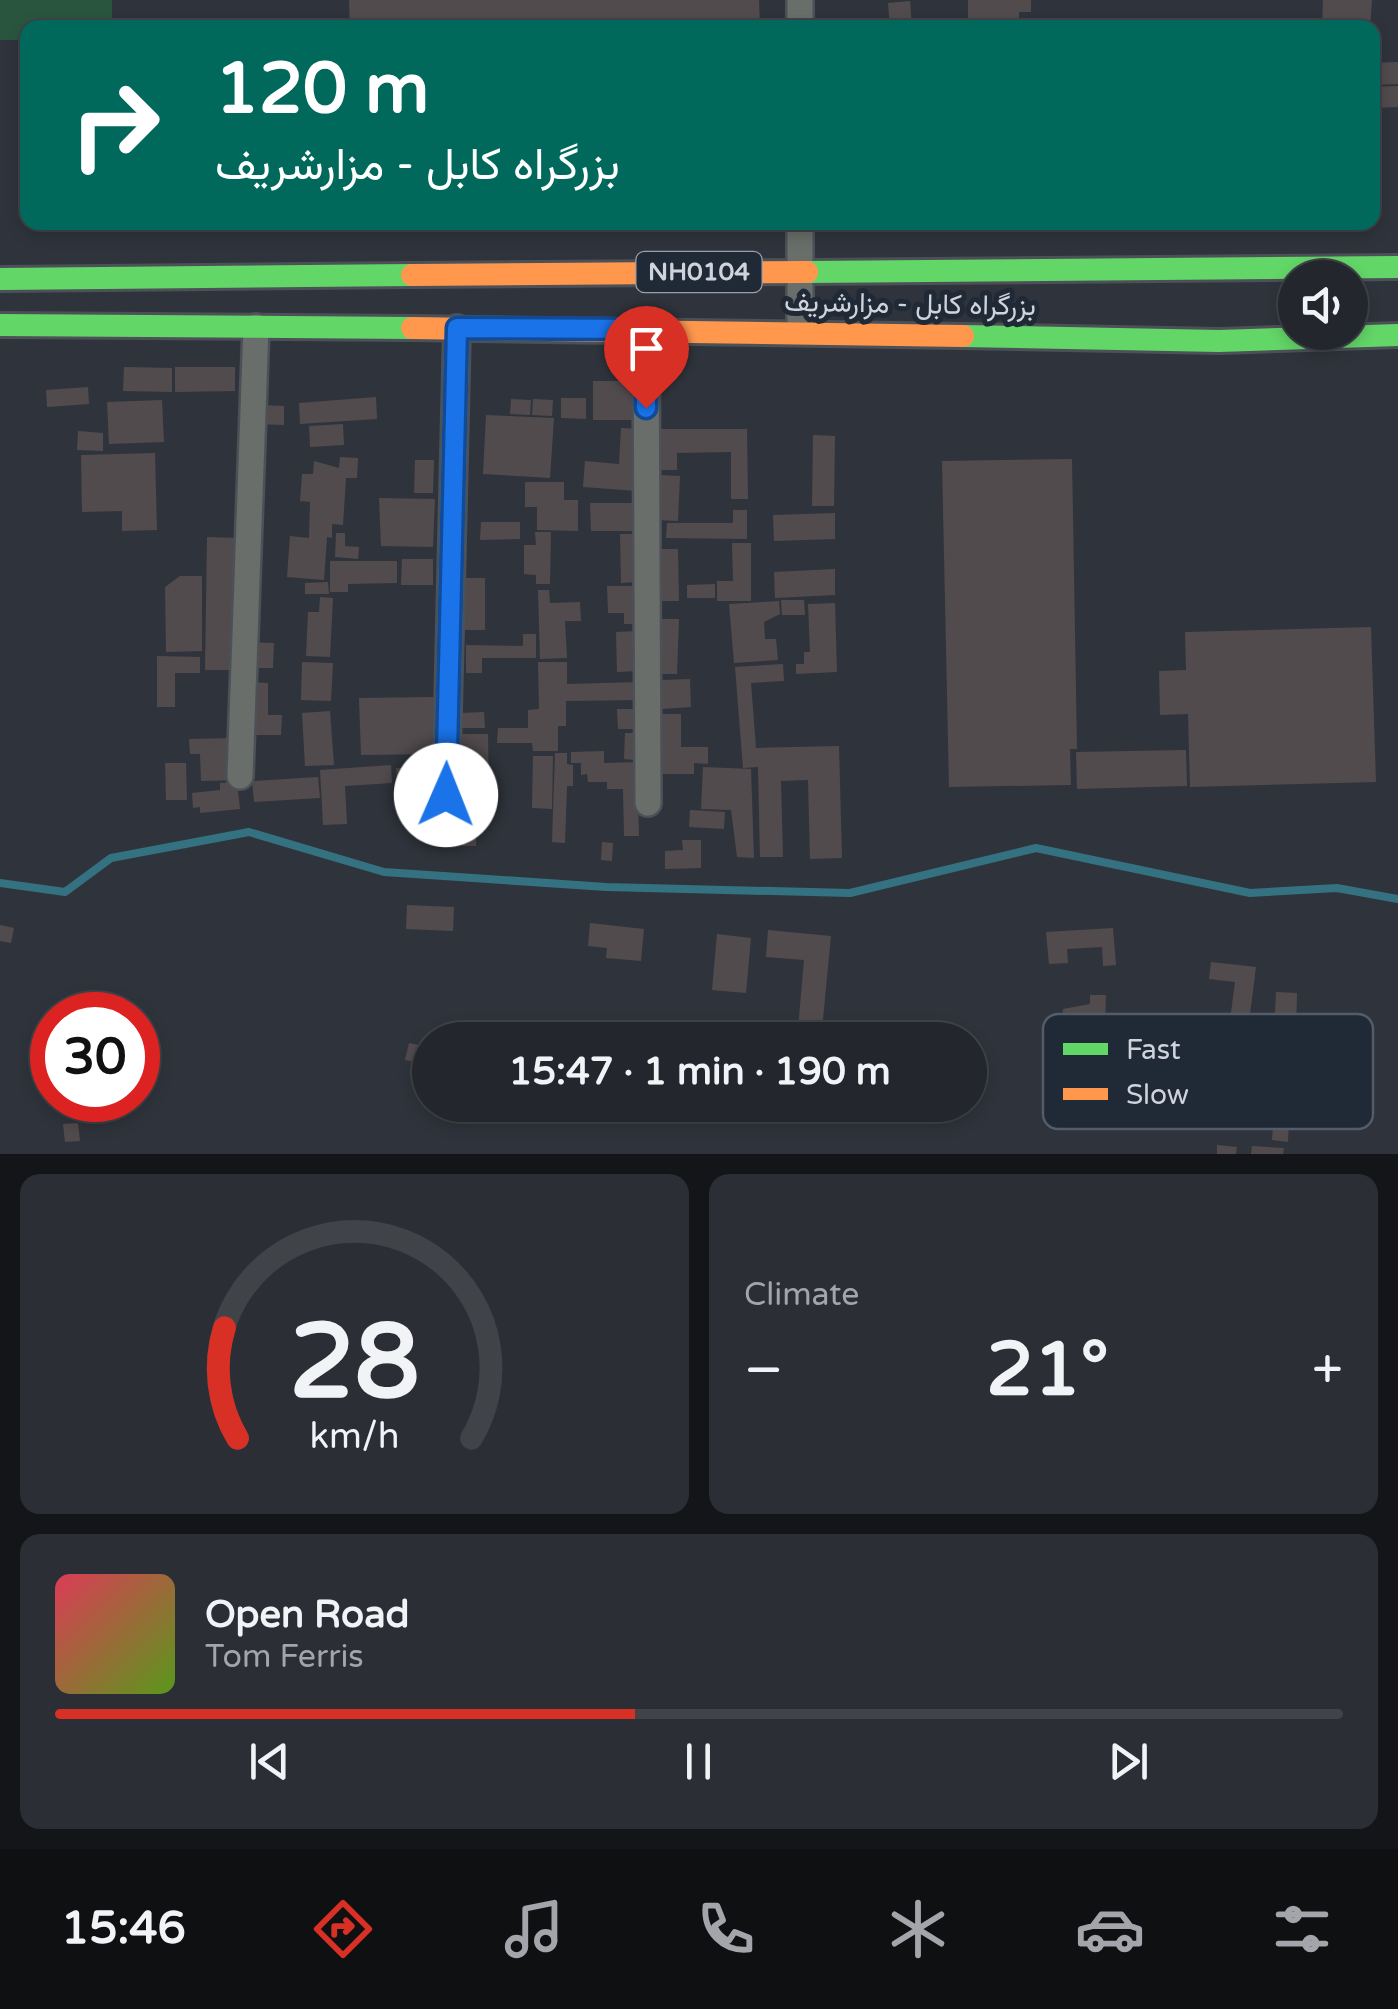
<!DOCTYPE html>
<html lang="en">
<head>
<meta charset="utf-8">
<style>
  :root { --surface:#23272d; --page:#2b2f35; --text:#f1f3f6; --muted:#a3a5aa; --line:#404449; --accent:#d93025 }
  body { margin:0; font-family:"Varela Round",Vazirmatn,sans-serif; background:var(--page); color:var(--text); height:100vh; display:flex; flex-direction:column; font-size:38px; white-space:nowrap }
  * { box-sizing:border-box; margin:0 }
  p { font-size:32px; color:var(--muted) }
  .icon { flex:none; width:55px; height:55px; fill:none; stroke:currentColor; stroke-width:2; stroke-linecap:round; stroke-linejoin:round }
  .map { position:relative; height:1154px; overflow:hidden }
  .panel { display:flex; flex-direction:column; gap:20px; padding:20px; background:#131519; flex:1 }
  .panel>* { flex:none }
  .hud { position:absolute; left:20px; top:20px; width:1360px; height:210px; border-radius:20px; box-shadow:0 5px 15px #0003,0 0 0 2px var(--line); background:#00695c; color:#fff; overflow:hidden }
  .fabs { position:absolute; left:1278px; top:260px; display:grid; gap:20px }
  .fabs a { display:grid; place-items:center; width:90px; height:90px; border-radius:50%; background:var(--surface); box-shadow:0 5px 15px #0003,0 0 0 2px var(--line); font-size:50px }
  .speed { position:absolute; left:30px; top:992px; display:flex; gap:20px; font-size:50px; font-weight:700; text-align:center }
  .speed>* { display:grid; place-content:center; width:130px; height:130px; border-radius:50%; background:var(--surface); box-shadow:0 5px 15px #0003,0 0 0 2px var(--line); line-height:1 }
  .speed .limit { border:15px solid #d22; background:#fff; color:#111 }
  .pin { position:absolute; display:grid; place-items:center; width:85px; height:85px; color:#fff; margin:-102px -42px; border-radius:50% 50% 50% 0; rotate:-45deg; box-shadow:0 0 10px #0007 }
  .pin .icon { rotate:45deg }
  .me { position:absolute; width:110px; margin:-55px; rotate:1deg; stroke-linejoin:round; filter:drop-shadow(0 0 8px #0008) }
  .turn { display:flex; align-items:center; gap:35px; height:210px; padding:0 30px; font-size:45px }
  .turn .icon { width:130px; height:130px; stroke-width:2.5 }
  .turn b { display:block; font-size:70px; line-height:85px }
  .big { font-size:75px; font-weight:700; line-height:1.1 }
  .panel .card { flex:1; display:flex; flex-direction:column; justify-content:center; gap:15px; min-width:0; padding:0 35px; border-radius:20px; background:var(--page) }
  .panel .dial { align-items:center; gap:0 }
  .dial svg { height:260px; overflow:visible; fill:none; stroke:var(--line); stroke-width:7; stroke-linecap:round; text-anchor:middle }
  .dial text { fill:var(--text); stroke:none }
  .song { display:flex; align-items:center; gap:30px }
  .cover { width:120px; height:120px; border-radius:15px; background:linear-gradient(135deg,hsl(350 70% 55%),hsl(90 70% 35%)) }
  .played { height:10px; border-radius:5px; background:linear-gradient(90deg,var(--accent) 45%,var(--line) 45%) }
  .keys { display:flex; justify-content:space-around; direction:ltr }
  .heat { display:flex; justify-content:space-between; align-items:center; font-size:55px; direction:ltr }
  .panel .tiles { flex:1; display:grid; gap:20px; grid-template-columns:1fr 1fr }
  .card:last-child { grid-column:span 2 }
  .trip { position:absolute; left:412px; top:1022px; width:575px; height:100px; border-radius:50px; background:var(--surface); box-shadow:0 5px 15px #0003,0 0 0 2px var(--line); font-weight:700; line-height:100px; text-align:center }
  .menu { display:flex; height:160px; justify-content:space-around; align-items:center; background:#0e1012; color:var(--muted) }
  .menu .icon { width:70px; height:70px }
  .menu .current { color:var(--accent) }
  .menu b { font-size:45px; color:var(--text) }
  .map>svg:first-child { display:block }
  .green { fill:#29553f }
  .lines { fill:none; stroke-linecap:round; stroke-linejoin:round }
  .stream { stroke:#347281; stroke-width:8 }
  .building { fill:#524b4d }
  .street-casing { stroke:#4c5158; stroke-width:30 }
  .fast-casing { stroke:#4c5158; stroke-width:28 }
  .slow-casing { stroke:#4c5158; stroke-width:28 }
  .street { stroke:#696e6a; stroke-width:25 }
  .fast { stroke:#63d668; stroke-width:22 }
  .slow { stroke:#ff974d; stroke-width:22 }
  .route-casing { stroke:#114b97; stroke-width:25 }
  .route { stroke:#1a73e8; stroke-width:18 }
  .labels { text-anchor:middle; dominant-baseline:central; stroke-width:10; stroke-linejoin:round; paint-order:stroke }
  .shield { fill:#202936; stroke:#9aa0aa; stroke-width:2.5 }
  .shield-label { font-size:25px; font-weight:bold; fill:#ced3dc }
  .street-label { font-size:28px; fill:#ced3dc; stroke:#202936 }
  .key { fill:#202936; stroke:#545c68; stroke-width:2.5 }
  .key-label { font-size:28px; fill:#ced3dc }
</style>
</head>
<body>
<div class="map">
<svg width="1398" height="1154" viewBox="0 0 1398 1154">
  <rect width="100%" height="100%" fill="#2f343c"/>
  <path class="green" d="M0,0H112V27L28,28L27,40H0Z"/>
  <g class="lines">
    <path class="stream" d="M0,883L65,892L111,858L249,832L384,872L606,887L850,893L1036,848L1250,893L1337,888L1398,899"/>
  </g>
  <path class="building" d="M349,0H759L760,28H350Z
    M968,0H1031V12H1019V28H968Z
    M1323,0H1372L1370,28H1322Z
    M910,1L912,27L890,28L888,3Z
    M1398,62V84L1372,85V63Z
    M1398,86V107L1372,108V87Z
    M124,367L172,368V392L123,391Z
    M175,367H235V391L175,392Z
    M593,381H641V420H593Z
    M88,387L89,404L47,407L46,390Z
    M376,397L377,419L300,424L299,403Z
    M561,398H586V419L561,418Z
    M511,399L531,400L530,415L510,414Z
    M533,399L553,400L552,416L532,415Z
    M162,400L164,442L109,444L107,402Z
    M257,405L284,406V425L257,424Z
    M486,415L554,418L550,478L483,474Z
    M343,424L344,445L310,447L309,426Z
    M621,428L641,429L637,491L583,487L585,461L619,464Z
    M660,429H747L748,499H731V452L677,453V470H660Z
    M78,431L103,433V451L77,450Z
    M813,435L835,436L834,506H812Z
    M155,453L157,530L122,531V511L82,512L81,455Z
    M340,457L358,458L357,478H346L343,525L332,524V538L327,537L324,580L287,577L290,536L309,538L310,502L300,501L302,474H313L314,461L339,468Z
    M1072,459L1077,749H1070L1071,785L949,787L942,461Z
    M415,460H434L433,493H414Z
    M659,475L680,476L678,521L657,520Z
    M525,482H564V500H578V531L537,530V507H525Z
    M379,498L435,499L433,547L381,546Z
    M590,503H636L637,531H591Z
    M733,510H747V539L666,538L667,523H733Z
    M835,513V539L774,541L773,515Z
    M481,522H520V539L480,540Z
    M535,532H551L550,584H536V575L524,574V545H536Z
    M336,533H345V546L359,547L358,559L335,557Z
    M620,534H637L638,582L621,583Z
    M207,537L239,538L237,670H205Z
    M732,543H751V601H717V581H733Z
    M658,549H678L679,601H658Z
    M402,559H433V585H401Z
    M330,561H397V583L348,584V592H330Z
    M835,569V595L775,598L774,572Z
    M180,576H202V651L166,652L165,587Z
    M462,578H485V630H463Z
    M328,582L329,594H305V583Z
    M715,584V598H687V585Z
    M607,586H638V624H624V613H608Z
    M538,590H549L550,603L580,602L581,621H565L567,658L540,659Z
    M320,597L333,598L330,657L306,656L308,612H319Z
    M781,600H804L805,615H782Z
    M779,601L780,614L764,622L765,639H776L778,660L734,663L729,604Z
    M835,603L837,672L796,674V664H804V652H810L808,604Z
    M661,619H679L677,674H659Z
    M1371,627L1376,782L1190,787L1188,714L1160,715L1159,671L1186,670L1185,632Z
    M637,631L639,671L617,672L616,632Z
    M523,634H536V658H482V673H466V645L523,646Z
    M248,642L274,643L273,668H248Z
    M157,656L200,657V673H175V707H157Z
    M302,662L333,663L331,701L301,700Z
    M538,662H567V684L640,682V700L566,701V726H558V751H533L532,743H497L498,728H528V710L539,709Z
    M783,664L784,681L751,683L756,748L839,746L842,858L810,859L808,780L781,781L783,857H760L758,767L743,768L735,667Z
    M690,679L691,707L662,709L660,680Z
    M250,682L268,683V715H282L281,735H250Z
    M434,697L435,754L361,755L359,698Z
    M617,709H639V729H618Z
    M330,711L334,765L305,766L302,713Z
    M484,712L485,728H461V713Z
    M661,714H681V747H708V764L694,763V774H661Z
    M625,733H638L636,760L624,759Z
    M461,734H488L489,793H461Z
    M236,738L237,780L201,781L200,754H190L189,739Z
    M1186,750L1187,786L1077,789L1076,752Z
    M604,751V763L637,762L639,836H624L623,789H607V782H588L587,774L581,775V763H571V752Z
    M555,753H567V764L573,765V786H567L565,843L552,842Z
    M533,756H553L552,809L532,808Z
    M165,763H186L187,800H166Z
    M391,765L392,783L345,786L347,824L323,825L320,770Z
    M434,767L437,836L417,837L416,787H397L396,768Z
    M703,767L751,769L754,858L737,857L731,810L701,809Z
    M318,777L320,798L254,802L252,781Z
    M237,782L240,809L200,813V807L193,808L192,793L220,790V783Z
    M462,807H476V846H462Z
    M690,810L725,812L724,829L689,827Z
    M682,840H701V868L665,869V851L683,850Z
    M602,842L613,843L612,861L601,860Z
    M407,905L454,907L453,931L406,929Z
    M590,923L644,929L641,961L606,958L607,948L588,946Z
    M0,925L14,928L11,943L0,941Z
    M1113,928L1116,965L1103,966L1102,947L1067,949L1068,963L1049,964L1046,932Z
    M768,930L831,936L821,1040H797L804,960L766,957Z
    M717,934L751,938L746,993L712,990Z
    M1211,962L1256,967L1248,1030L1229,1028L1235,982L1209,979Z
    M1276,992L1297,993L1296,1031L1263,1030V1013H1275Z
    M1090,995H1106L1104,1061L1055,1059L1056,1040H1062L1063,1009L1090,1004Z
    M62,1000H81L80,1015H62Z
    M409,1043L423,1046L420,1063L405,1060Z
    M1275,1096L1290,1097L1288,1142L1272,1140Z
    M909,1105H928L929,1118H909Z
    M78,1123L80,1141L65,1142L63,1124Z
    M1217,1145L1237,1147L1236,1154H1217Z
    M1252,1146L1284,1148L1283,1154H1251Z"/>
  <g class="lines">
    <g class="street-casing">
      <path id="street" d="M800,28V0
        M800,222V331
        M646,329L648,803
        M240,776L256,327
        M446,795L457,328"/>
    </g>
    <g class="fast-casing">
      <path id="fast" d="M807,272L1398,267
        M0,279L412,275
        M0,325L412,328
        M963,336L1219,341L1398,335"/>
    </g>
    <g class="slow-casing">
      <path id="slow" d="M412,275L807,272
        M412,328L963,336"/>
    </g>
    <use href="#street" class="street"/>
    <use href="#fast" class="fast"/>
    <use href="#slow" class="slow"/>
  </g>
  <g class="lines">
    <g class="route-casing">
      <path id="route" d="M446,795L457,328L646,329V408"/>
    </g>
    <use href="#route" class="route"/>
  </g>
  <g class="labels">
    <rect class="shield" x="636.5" y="252" width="125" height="40" rx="8"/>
    <g class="shield-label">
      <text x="699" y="272">NH0104</text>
    </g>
    <g class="street-label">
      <text transform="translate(910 304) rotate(1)">بزرگراه کابل - مزارشریف</text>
    </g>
  </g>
  <rect x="1043" y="1014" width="330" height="115" rx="15" class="key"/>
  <rect x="1063" y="1043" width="45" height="12" fill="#63d668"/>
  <rect x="1063" y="1088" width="45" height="12" fill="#ff974d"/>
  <g class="key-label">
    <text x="1126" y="1059">Fast</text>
    <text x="1126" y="1104">Slow</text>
  </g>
</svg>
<div class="fabs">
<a><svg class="icon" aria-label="sound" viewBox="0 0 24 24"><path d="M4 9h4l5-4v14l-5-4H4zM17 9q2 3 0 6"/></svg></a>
</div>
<div class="speed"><div class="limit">30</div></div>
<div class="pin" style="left:646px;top:408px;background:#d93025"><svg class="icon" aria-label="arrive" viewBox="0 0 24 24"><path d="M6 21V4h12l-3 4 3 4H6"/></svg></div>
<svg class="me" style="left:446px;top:795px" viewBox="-20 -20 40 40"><circle r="19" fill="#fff"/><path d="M0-13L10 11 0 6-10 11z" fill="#1a73e8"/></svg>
<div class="trip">15:47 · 1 min · 190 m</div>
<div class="hud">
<div class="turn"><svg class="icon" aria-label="right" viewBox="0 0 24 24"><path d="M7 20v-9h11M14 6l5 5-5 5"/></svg><div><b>120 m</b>بزرگراه کابل - مزارشریف</div></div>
</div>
</div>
<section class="panel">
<div class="tiles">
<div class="card dial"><svg viewBox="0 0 100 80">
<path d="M14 69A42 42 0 1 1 86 69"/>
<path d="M14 69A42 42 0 0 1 10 35" stroke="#d93025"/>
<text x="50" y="56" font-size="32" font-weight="700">28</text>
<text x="50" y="72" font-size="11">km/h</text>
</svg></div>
<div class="card"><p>Climate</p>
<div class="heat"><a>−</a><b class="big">21°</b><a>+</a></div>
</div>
<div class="card">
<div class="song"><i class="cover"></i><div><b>Open Road</b><p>Tom Ferris</p></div></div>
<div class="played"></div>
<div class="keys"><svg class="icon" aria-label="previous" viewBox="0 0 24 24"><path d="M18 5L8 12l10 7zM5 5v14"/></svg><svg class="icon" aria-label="pause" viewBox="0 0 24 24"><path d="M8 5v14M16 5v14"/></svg><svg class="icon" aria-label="next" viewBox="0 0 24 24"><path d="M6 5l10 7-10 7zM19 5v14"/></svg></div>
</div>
</div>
</section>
<nav class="menu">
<b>15:46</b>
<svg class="icon current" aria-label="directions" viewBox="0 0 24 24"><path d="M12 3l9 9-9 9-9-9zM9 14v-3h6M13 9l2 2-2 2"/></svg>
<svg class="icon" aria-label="music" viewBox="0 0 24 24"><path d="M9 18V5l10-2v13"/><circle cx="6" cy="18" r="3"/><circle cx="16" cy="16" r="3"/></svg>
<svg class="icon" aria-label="phone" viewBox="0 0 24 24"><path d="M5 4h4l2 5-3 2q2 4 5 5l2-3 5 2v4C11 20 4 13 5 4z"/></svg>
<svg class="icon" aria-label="climate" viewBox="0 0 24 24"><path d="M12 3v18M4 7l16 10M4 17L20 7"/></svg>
<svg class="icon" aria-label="car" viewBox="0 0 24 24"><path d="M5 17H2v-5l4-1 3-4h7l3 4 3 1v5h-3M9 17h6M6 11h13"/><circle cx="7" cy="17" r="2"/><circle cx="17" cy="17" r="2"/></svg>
<svg class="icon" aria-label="filters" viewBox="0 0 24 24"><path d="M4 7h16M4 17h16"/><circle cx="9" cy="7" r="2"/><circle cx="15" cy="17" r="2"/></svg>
</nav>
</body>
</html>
